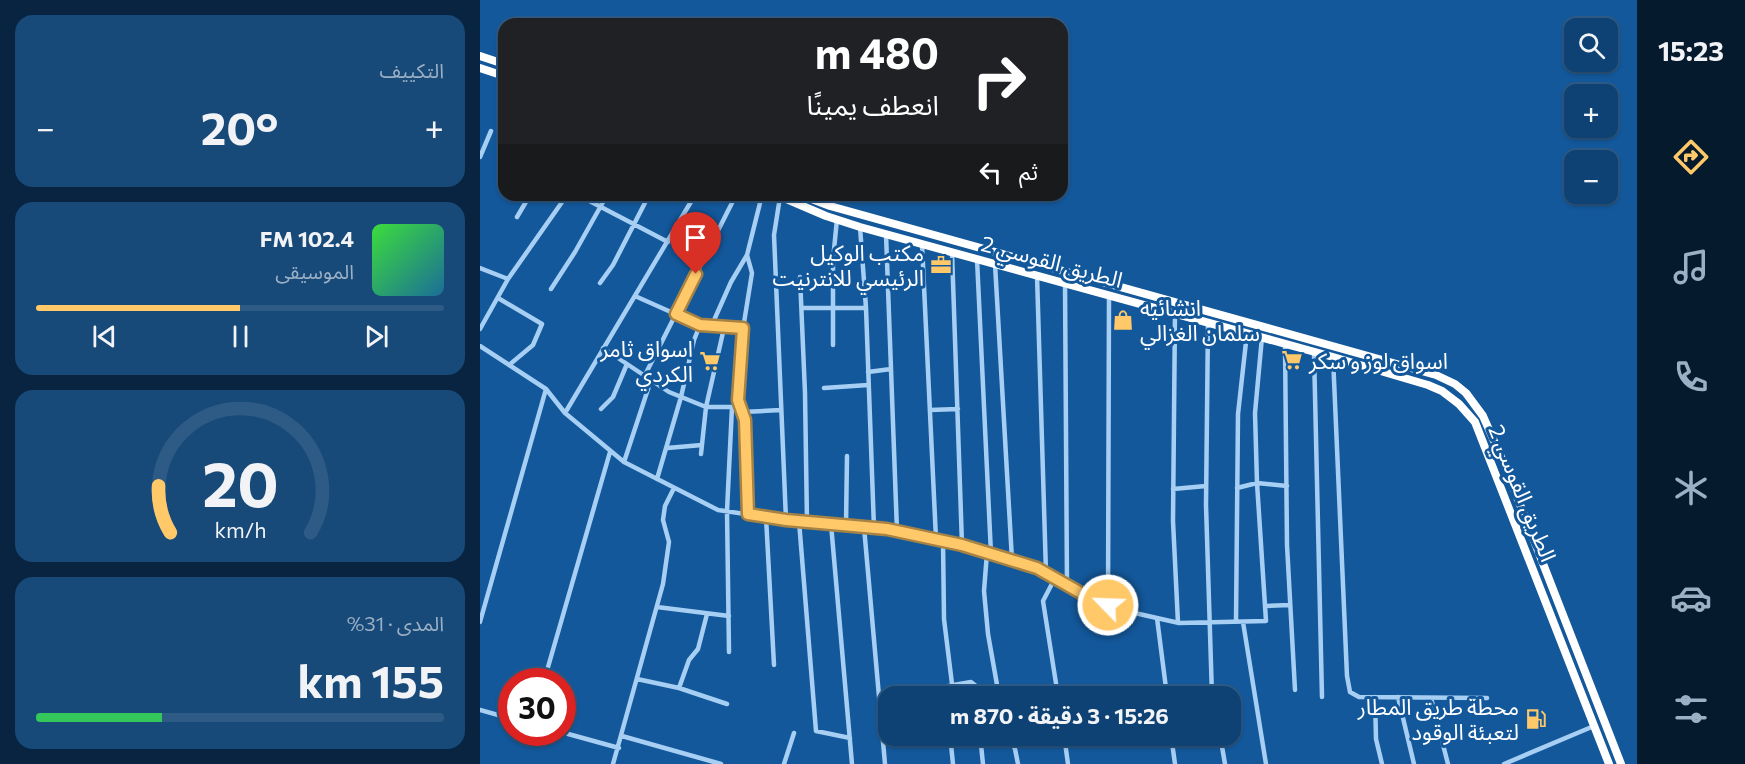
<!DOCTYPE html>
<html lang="ar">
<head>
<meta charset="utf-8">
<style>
  :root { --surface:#0e4274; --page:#174979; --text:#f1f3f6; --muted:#9bb0c5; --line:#2e5b86; --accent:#ffc869 }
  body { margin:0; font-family:Commissioner,"Noto Sans Arabic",sans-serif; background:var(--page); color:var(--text); direction:rtl; height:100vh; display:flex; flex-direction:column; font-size:22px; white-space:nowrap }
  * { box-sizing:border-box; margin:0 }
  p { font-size:20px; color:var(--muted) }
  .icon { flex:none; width:33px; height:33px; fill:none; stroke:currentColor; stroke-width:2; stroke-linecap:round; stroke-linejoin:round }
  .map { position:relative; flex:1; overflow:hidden; direction:ltr }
  .details { display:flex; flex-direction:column; gap:15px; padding:15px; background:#082440; width:480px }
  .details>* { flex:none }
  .hud { position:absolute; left:18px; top:18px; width:570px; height:183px; border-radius:18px; box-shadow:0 2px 4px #0004,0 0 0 2px var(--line); direction:rtl; background:#202124; color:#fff; overflow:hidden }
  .controls { position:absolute; left:1084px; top:18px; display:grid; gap:12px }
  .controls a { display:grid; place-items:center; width:54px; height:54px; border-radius:12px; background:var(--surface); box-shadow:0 2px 4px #0004,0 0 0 2px var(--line); font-size:30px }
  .speed { position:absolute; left:18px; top:668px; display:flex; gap:12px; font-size:30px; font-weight:700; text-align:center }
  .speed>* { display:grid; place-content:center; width:78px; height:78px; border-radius:50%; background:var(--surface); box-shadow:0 2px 4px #0004,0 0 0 2px var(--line); line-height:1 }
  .speed .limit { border:9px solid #d22; background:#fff; color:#111 }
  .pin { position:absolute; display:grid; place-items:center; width:51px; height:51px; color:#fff; margin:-62px -26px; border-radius:50% 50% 50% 0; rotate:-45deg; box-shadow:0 0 6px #0007 }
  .pin .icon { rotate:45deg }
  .me { position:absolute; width:66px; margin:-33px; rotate:294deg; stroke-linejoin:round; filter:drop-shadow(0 0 4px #0008) }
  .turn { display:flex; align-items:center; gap:21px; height:126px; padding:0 30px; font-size:27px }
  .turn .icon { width:78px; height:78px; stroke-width:2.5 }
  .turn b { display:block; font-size:42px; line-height:51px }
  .then { display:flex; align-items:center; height:57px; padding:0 30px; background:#0003; gap:12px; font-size:22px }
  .big { font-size:45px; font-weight:700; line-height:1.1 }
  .details .card { flex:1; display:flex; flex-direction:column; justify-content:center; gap:9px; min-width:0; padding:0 21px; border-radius:18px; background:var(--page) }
  .details .dial { align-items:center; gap:0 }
  .dial svg { height:156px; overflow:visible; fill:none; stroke:var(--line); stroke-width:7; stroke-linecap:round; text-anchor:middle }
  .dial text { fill:var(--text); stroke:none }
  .song { display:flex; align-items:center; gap:18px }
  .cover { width:72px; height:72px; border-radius:9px; background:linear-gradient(135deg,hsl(120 70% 55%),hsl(200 70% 35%)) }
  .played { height:6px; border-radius:3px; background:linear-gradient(90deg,var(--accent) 50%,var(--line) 50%) }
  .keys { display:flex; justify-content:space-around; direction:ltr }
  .heat { display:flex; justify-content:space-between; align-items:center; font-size:33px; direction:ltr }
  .charge { height:9px; border-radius:4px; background:linear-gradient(90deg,#34c759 31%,var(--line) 0) }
  .trip { position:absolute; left:398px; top:686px; width:363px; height:60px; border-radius:18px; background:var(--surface); box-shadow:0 2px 4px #0004,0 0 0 2px var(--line); font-weight:700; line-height:60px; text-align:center; direction:rtl }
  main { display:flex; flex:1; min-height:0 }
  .menu { display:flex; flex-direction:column; width:108px; justify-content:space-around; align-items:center; background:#061a2e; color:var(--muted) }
  .menu .icon { width:42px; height:42px }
  .menu .selected { color:var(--accent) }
  .menu b { font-size:27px; color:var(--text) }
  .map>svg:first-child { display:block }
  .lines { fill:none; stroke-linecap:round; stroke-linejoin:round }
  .street { stroke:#a7cff4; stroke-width:4.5 }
  .highway { stroke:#fff; stroke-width:8 }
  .route-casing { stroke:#a68244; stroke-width:15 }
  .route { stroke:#ffc869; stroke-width:10 }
  .labels { text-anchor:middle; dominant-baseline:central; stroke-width:6; stroke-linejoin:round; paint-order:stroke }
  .poi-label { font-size:22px; fill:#fff; stroke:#13589b; text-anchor:end }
  .street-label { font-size:22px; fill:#fff; stroke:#13589b }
</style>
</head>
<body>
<main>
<nav class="menu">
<b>15:23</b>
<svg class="icon selected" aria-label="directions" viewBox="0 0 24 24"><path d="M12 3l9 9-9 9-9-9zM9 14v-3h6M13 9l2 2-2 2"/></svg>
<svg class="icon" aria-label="music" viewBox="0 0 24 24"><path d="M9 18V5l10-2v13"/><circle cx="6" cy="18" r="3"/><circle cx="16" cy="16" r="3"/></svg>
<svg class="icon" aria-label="phone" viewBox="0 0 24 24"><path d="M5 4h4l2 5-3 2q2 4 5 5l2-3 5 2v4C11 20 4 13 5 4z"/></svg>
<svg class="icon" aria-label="climate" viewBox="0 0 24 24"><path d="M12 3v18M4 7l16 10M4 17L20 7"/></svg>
<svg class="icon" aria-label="car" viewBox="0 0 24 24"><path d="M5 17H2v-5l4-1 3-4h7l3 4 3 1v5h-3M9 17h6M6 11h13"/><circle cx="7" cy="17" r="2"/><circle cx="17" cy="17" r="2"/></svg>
<svg class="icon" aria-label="filters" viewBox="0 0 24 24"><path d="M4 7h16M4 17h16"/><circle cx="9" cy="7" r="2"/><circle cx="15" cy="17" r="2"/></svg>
</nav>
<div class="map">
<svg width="1157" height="764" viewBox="0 0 1157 764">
  <rect width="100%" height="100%" fill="#13589b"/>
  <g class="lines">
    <path class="street" d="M0,157L11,131
      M98,195L188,242
      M300,197L294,235L306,520
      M37,217L50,195
      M380,227L386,308L394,528
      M406,234L417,531
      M442,244L456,539
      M472,252L482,545
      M267,255L272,273L263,329L258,400L265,420L268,514
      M497,259L511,554
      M515,264L532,560
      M0,268L28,279
      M557,275L566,573
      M320,277L325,393L327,522
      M120,283L133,265L169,195
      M585,283L587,586
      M71,289L95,252L127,195
      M155,296L220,325L263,329
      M18,298L62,324L53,345L29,365
      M322,308H386
      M695,313L693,521L698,623
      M728,322L726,505L732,696
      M231,327L251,282L267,255L282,195
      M0,329L28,279L87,195
      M805,344L807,545L815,690
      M353,345V260L357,219
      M0,346L66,389L85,413L144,462L238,510L306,520L407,529L482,545L557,568L601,593L637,609L699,623L786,621L777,483L775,413L782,337
      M123,348L189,392L226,407H260
      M834,352L842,697
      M853,357L867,676L870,692L879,697L1007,698
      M388,372L411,369
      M165,375L256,195
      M344,388L388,385
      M121,409L133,397L147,364
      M450,410L478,409
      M263,412L301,410
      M85,413L215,195
      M187,448L222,445
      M221,454L226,407L244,328
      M144,462L171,380
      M177,479L201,397L214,340L220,325
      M757,488L777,483L807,486
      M693,489L726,486
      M286,517L294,665
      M319,521L336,731L370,738
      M351,524L372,764
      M366,525L367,456
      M384,527L405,764
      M463,540L464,619L472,684
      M507,553L504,591L508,634L519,696
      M575,578L563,601L578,696
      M628,605L629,295
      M785,606L810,605
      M177,607L249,616
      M677,618L687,696
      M756,621L758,414L767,333
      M0,622L66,389
      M763,622L786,764
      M249,652L247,511L252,407
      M157,679L199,688L247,704
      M64,681L130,452
      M199,688L209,660L218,649L227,614
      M467,696L468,686L491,682L496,686L497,696
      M895,697L896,739L902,764
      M918,697L934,764
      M951,698L968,764
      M0,710L32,719
      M81,732L139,748
      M470,735L473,764
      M500,735L503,764
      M528,735L535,749L538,764
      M584,735L588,764
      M691,735L695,764
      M740,735L745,764
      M142,736L241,764
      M133,764L183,584L189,542L183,520L185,506L194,488
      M304,764L314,733
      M1024,764L1114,726"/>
    <path class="highway" d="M0,56L24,64
      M0,68L24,76
      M297,195L346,216L380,227L853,357L948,385L962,391L979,404L995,422L1129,764
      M321,195L350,206L956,375L975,384L986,393L1003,416L1025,466L1141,764"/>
  </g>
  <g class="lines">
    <g class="route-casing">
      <path id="route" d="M216,274L196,314L220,325L263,328L258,400L265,420L268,514L306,520L407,529L482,545L557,568L601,593L628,605"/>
    </g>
    <use href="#route" class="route"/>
  </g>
  <defs>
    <g id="office-bare" transform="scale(1.62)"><path d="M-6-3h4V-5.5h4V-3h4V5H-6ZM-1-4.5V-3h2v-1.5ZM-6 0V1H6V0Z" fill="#ffc869" stroke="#13589b" stroke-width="2.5" paint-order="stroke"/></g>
    <g id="shop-bare" transform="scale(1.62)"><path d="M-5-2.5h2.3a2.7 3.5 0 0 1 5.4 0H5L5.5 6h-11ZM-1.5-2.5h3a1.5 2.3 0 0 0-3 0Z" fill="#ffc869" stroke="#13589b" stroke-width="2.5" paint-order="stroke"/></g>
    <g id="supermarket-bare" transform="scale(1.62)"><path d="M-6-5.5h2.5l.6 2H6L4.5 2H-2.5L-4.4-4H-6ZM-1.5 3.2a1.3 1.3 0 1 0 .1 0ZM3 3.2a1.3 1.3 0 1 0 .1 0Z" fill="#ffc869" stroke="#13589b" stroke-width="2.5" paint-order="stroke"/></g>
    <g id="fuel-bare" transform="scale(1.62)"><path d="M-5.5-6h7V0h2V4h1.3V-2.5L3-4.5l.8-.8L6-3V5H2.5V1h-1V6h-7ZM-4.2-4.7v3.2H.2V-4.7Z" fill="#ffc869" stroke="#13589b" stroke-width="2.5" paint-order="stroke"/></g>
  </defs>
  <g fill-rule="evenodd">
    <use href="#office-bare" x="461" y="265"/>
    <use href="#shop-bare" x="643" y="320"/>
    <use href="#supermarket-bare" x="812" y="360"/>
    <use href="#supermarket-bare" x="230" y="361"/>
    <use href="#fuel-bare" x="1056" y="719"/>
  </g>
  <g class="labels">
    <g class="poi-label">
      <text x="444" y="252">مكتب الوكيل<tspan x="444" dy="25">الرئيسي للانترنيت</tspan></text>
      <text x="660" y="307" text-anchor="start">انشائيه<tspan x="660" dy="25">سلمان الغزالي</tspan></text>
      <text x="213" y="348">اسواق ثامر<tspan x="213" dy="25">الكردي</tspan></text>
      <text x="829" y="360" text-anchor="start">اسواق لوز و سكر</text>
      <text x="1039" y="706">محطة طريق المطار<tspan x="1039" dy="25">لتعبئة الوقود</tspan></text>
    </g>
    <g class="street-label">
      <text transform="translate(572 261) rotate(15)">الطريق القوسي 2</text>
      <text transform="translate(1043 493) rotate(68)">الطريق القوسي 2</text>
    </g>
  </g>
</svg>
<div class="controls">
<a><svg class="icon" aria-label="search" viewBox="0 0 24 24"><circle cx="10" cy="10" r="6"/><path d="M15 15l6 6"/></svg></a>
<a>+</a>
<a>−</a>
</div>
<div class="speed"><div class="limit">30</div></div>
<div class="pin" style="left:216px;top:274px;background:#d93025"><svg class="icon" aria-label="arrive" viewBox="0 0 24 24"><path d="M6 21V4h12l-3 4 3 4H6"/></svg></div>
<svg class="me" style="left:628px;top:605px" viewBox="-20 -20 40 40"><circle r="17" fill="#ffc869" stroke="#fff" stroke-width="3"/><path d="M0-11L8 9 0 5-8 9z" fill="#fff"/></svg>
<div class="trip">15:26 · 3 دقيقة · 870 m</div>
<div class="hud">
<div class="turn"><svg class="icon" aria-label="right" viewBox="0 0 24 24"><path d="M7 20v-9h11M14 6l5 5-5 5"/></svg><div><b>480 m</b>انعطف يمينًا</div></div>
<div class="then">ثم<svg class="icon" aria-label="left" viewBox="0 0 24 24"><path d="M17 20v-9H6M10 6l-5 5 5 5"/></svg></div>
</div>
</div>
<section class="details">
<div class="card"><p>التكييف</p>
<div class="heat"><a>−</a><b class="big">20°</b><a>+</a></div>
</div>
<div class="card">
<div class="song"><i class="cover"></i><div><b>102.4 FM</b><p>الموسيقى</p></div></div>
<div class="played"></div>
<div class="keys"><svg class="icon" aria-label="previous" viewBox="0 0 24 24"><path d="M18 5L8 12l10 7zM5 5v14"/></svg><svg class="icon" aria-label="pause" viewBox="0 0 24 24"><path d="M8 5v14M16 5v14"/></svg><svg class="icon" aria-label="next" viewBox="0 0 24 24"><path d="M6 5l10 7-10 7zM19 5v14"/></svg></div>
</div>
<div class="card dial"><svg viewBox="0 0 100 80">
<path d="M14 69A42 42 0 1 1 86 69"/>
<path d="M14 69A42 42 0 0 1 8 45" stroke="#ffc869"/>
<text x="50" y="56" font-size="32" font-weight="700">20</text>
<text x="50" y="72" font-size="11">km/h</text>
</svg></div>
<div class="card"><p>المدى · 31%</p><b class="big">155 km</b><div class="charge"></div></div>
</section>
</main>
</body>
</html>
